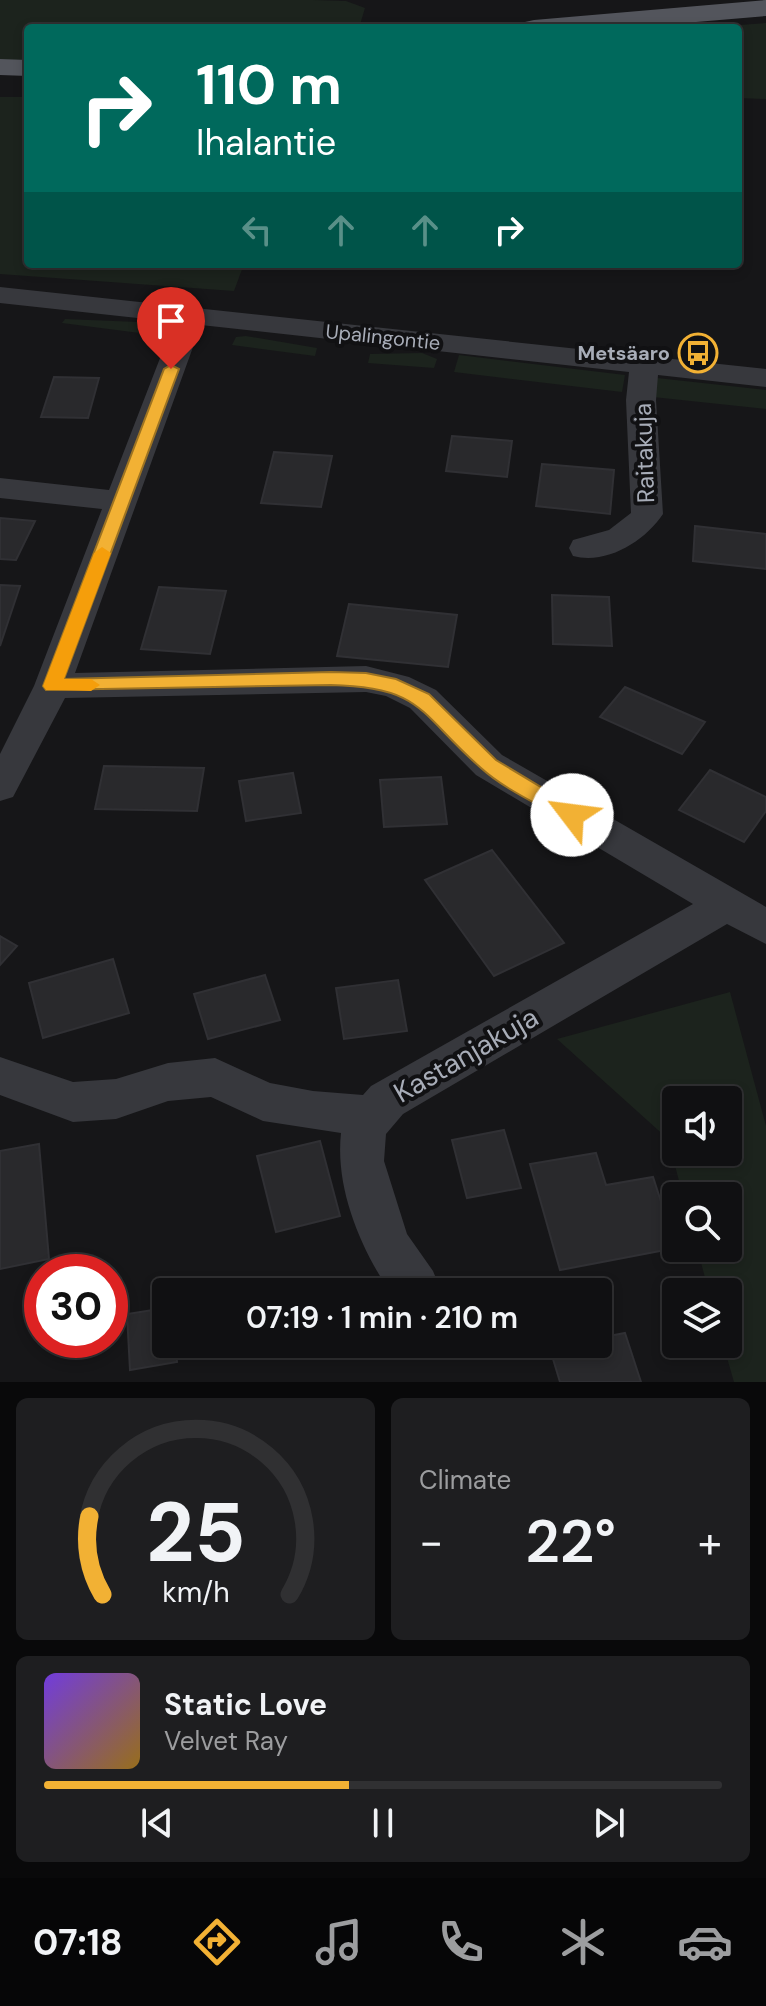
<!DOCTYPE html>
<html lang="en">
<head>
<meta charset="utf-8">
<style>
  :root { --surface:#101012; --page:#1e1e20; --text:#f1f3f6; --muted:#9c9d9f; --line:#303032; --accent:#f2b134 }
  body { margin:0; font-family:"DM Sans",sans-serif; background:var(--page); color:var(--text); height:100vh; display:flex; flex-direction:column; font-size:30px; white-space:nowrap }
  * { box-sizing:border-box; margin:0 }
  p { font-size:26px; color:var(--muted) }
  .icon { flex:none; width:44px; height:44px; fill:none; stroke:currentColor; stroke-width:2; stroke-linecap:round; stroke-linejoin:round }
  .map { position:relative; height:1382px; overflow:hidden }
  .panel { display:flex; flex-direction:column; gap:16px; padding:16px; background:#09090a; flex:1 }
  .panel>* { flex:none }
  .top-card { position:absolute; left:24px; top:24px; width:718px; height:244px; border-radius:8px; box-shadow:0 4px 12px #0003,0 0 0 2px var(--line); background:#00695c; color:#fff; overflow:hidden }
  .tools { position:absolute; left:662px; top:1086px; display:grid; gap:16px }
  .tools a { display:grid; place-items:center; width:80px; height:80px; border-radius:8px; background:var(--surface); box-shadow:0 4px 12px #0003,0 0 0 2px var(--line); font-size:40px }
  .speed { position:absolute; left:24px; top:1254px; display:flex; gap:16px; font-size:40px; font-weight:700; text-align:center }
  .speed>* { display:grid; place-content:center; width:104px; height:104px; border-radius:50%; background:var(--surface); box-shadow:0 4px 12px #0003,0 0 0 2px var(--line); line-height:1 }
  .speed .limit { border:12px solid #d22; background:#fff; color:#111 }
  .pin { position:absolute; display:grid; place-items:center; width:68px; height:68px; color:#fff; margin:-82px -34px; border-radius:50% 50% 50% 0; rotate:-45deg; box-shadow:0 0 8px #0007 }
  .pin .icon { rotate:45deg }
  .me { position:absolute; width:88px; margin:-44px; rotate:300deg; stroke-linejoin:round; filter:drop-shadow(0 0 6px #0008) }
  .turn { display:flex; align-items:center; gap:28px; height:168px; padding:0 40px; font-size:36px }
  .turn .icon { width:104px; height:104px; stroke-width:2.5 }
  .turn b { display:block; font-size:56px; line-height:68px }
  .lanes { display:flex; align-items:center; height:76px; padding:0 40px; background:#0003; justify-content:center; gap:40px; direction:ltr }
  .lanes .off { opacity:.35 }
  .big { font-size:60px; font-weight:600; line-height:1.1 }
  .panel .widget { flex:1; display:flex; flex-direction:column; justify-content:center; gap:12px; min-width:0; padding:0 28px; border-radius:12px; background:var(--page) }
  .panel .dial { align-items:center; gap:0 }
  .dial svg { height:208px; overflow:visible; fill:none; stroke:var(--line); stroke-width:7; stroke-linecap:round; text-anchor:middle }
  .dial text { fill:var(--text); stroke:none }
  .song { display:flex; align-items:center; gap:24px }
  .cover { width:96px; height:96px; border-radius:12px; background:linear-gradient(135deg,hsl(260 70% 55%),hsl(40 70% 35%)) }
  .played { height:8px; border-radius:4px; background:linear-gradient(90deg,var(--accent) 45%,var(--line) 45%) }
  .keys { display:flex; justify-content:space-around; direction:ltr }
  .heat { display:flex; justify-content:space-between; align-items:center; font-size:44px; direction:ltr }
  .panel .tiles { flex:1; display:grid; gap:16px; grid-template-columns:1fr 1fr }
  .widget:last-child { grid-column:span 2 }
  .trip { position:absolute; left:152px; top:1278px; width:460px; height:80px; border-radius:8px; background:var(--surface); box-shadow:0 4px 12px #0003,0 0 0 2px var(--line); font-weight:600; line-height:80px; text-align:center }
  .tab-bar { display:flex; height:128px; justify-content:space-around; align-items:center; background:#060607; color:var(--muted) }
  .tab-bar .icon { width:56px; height:56px }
  .tab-bar .on { color:var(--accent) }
  .tab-bar b { font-size:36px; color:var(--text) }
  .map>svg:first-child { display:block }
  .green { fill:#1c231d; fill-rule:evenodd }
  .building { fill:#29292c; stroke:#303034; stroke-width:2 }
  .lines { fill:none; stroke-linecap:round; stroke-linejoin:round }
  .minor { fill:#37383d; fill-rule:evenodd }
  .major { fill:#53555c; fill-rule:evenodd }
  .route { fill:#f2b134; stroke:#9d7322; stroke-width:2 }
  .slow { fill:#f59e0b }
  .labels { text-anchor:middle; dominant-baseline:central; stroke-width:8; stroke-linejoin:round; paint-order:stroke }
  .far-street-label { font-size:20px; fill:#a8adb8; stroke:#111113 }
  .far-poi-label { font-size:20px; font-weight:bold; fill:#a8adb8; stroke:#111113; text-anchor:end }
  .street-label { font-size:24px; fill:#a8adb8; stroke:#111113 }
  .near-street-label { font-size:28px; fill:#a8adb8; stroke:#111113 }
</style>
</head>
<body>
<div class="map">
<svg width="766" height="1382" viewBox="0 0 766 1382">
  <rect width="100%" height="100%" fill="#161618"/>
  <path class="green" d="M0,0H313L346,1L365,8L359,28H28V62L0,61Z
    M766,23V99L738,98V28H697Z
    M0,97H28V264H244L234,291L0,274Z
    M65,319L138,322L155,335L62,323Z
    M246,336L317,348L315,356L232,345L236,337Z
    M422,353L437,359L434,368L368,363L370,354Z
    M459,355L625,375L622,392L454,372Z
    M657,378L766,390V409L653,397Z
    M730,992L766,1126V1382H734L723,1344H728V1292H709L697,1248H728V1196H683L668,1139L557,1039ZM676,1100H728V1152H676Z"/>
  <path class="building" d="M54,377L99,378L88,418L41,417Z
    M452,436L512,441L507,477L446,471Z
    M274,452L332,456L321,507L261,503Z
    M542,464L614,470L610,514L536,506Z
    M0,518L35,521L16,560L0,559Z
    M695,526L766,534V569L693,561Z
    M0,585L20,586L0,646Z
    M159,587L226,591L210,654L141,649Z
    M552,595L609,597L612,646L553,644Z
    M349,604L457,615L448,667L337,656Z
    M625,687L705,722L682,754L600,717Z
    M104,766L204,768L197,811L95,809Z
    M710,770L766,797V811L744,842L679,810Z
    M293,773L301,813L246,821L239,781Z
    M441,777L447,824L384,827L380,780Z
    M492,850L564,943L494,976L425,880Z
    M0,936L17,946L0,965Z
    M113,959L129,1013L43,1038L29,983Z
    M265,975L280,1020L208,1039L194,994Z
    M398,980L407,1031L344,1039L336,988Z
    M504,1130L521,1188L467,1198L452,1140Z
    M320,1141L340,1216L276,1232L257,1156Z
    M39,1144L49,1259L0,1269V1151Z
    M596,1153L606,1185L653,1177L676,1248L560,1270L530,1164Z
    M166,1308V1344H175L177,1362L130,1370L127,1314Z
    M625,1333L641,1382H560L550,1349L573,1344H598V1338Z"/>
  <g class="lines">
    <path class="minor" d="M0,287L766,369V387L658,375L656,400L663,514C645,541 607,565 573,556L569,548L573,540L609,530L631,513L626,400L629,372L201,325L75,673L366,666L409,677L436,690L502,755L766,907V944L727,924L403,1114L386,1134L384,1161L407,1234L433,1271L440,1288L439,1292H390C360,1247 335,1188 341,1133L263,1121L211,1097L168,1101L116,1119L73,1122L0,1095V1057L73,1082L116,1079L168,1063L215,1058L270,1083L313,1091L363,1095L371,1086L693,904L476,775L410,708L386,696L366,692L65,698L13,797L0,801V754L34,686L102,509L0,498V478L109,490L174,322L0,303Z"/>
    <path class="major" d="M766,0V16L625,28H521L525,22L534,20Z
      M0,59L28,60V76L0,75Z"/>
  </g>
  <path class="route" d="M171,365L179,369L64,679L331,672L366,673L396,679L429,694L496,760L579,810L582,815L579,820H565C538,804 504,789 481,768C419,714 424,687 331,685L46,690L43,686L164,369Z"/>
  <path class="slow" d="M102,547L111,553L64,679H91L100,685L91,691L46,690L43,686L94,553Z"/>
  <defs>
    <g id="bus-ring" transform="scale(2)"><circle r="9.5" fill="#111113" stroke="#f2b134" stroke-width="1.5"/><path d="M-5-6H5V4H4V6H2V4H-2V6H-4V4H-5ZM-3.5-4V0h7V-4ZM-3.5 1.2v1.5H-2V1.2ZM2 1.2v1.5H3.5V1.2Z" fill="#f2b134"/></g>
  </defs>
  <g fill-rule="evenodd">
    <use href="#bus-ring" x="698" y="353"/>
  </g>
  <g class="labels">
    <g class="far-street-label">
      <text transform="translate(383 337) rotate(6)">Upalingontie</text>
    </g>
    <g class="far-poi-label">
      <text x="670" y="353">Metsäaro</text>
    </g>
    <g class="street-label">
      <text transform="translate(644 453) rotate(-92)">Raitakuja</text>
    </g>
    <g class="near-street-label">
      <text transform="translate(466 1055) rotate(-30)">Kastanjakuja</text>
    </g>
  </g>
</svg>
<div class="tools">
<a><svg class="icon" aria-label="sound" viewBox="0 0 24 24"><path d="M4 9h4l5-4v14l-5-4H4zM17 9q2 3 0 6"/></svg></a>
<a><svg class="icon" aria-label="search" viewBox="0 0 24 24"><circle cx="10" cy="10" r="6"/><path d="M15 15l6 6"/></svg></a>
<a><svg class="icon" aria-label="layers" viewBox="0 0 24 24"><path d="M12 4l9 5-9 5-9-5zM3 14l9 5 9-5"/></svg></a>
</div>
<div class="speed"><div class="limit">30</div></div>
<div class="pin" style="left:171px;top:369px;background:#d93025"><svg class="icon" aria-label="arrive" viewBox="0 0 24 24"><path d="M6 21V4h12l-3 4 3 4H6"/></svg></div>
<svg class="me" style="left:572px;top:815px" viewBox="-20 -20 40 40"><circle r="19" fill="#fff"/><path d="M0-13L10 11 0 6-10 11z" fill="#f2b134"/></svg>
<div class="trip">07:19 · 1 min · 210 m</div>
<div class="top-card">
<div class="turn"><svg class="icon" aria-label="right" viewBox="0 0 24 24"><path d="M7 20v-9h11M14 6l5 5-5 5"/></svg><div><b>110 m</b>Ihalantie</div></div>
<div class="lanes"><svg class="icon off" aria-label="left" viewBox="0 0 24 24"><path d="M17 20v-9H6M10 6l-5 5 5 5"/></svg><svg class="icon off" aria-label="ahead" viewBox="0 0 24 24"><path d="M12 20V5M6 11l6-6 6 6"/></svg><svg class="icon off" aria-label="ahead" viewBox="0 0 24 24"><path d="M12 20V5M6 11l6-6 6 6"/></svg><svg class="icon" aria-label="right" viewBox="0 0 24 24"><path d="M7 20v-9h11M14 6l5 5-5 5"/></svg></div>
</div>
</div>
<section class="panel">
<div class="tiles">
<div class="widget dial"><svg viewBox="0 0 100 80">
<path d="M14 69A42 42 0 1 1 86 69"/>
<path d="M14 69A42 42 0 0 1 9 39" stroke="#f2b134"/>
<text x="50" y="56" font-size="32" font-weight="700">25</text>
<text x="50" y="72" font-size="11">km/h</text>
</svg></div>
<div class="widget"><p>Climate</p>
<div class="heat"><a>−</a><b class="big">22°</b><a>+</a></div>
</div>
<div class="widget">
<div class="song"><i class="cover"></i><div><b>Static Love</b><p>Velvet Ray</p></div></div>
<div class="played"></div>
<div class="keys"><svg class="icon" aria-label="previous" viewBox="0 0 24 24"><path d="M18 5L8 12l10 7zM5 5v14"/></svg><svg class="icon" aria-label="pause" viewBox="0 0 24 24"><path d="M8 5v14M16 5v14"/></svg><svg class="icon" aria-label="next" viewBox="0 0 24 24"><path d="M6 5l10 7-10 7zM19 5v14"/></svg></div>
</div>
</div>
</section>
<nav class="tab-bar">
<b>07:18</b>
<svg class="icon on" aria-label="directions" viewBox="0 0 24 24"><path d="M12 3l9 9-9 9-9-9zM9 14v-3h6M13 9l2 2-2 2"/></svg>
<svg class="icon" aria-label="music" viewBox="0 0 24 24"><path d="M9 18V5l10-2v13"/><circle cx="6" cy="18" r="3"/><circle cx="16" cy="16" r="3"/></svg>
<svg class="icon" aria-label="phone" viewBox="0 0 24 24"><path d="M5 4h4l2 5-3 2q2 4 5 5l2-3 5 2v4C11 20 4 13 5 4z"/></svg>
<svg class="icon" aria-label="climate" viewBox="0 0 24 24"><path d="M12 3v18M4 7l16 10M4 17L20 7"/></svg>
<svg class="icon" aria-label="car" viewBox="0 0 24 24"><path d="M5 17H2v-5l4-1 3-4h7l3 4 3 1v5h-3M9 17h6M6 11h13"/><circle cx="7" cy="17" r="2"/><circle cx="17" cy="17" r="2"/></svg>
</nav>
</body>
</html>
